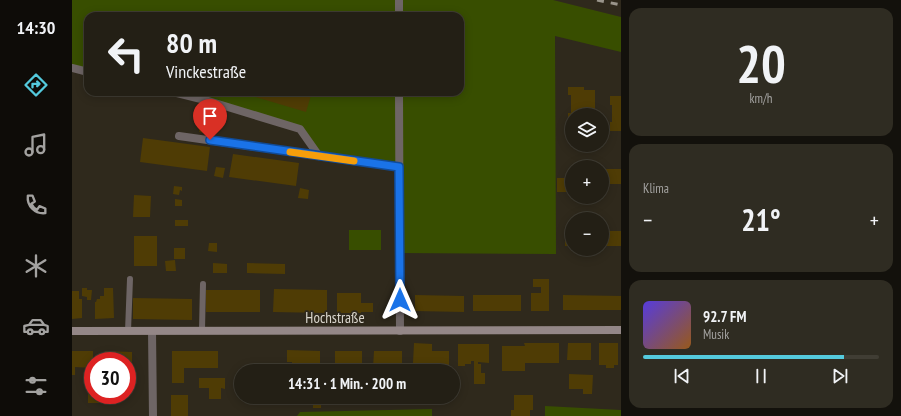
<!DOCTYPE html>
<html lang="de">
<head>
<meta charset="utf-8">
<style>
  :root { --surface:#231f15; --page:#2f2c22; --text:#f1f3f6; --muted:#a3a2a0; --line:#403d34; --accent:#54cadd }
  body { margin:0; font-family:"PT Sans Narrow",sans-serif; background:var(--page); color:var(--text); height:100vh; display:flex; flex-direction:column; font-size:15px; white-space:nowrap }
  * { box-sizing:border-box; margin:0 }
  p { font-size:13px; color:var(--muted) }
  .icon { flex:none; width:22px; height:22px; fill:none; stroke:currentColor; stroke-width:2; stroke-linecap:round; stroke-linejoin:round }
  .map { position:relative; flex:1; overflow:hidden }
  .drawer { display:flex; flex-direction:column; gap:8px; padding:8px; background:#13110c; width:280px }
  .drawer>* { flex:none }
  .hud { position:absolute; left:12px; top:12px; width:380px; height:84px; border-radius:12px; box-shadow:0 2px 10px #0003,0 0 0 1px var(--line); background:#231f15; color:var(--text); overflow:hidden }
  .tools { position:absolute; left:493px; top:108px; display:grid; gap:8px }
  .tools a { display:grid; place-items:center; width:44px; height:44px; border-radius:50%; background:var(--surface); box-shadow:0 2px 10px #0003,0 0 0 1px var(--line); font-size:20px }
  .speed { position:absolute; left:12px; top:352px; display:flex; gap:8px; font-size:20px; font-weight:700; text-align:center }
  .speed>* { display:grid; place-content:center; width:52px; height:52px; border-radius:50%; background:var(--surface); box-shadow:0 2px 10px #0003,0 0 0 1px var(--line); line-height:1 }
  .speed .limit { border:6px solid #d22; background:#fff; color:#111 }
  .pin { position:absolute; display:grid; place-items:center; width:34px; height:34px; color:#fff; margin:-41px -17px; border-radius:50% 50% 50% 0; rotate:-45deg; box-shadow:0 0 4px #0007 }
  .pin .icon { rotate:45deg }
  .me { position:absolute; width:44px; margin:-22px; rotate:0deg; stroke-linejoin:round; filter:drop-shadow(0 0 3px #0008) }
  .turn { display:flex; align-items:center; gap:14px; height:84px; padding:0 16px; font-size:18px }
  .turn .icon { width:52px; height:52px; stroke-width:2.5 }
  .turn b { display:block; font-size:28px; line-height:34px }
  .big { font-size:30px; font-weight:700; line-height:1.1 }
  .drawer .card { flex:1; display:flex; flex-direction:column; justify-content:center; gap:6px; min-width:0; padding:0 14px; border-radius:12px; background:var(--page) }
  .drawer .dial { align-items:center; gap:0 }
  .dial b { font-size:52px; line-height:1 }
  .song { display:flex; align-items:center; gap:12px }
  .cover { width:48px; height:48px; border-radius:6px; background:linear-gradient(135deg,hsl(250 70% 55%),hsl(30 70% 35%)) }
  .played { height:4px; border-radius:2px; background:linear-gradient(90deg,var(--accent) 85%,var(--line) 85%) }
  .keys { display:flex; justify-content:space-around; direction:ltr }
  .heat { display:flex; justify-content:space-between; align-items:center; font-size:22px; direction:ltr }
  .trip { position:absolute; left:162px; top:364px; width:226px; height:40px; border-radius:20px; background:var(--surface); box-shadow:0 2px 10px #0003,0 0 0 1px var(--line); font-weight:700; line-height:40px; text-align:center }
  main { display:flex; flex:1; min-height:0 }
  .tab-bar { display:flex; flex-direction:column; width:72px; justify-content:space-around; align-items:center; background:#0e0c08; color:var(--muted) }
  .tab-bar .icon { width:28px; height:28px }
  .tab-bar .on { color:var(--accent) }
  .tab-bar b { font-size:18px; color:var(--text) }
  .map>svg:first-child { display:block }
  .green { fill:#384e00 }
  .building { fill:#4f3c05 }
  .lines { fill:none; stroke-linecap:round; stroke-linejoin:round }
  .lane { stroke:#6e6565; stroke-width:6 }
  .street { stroke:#6e6565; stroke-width:8 }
  .secondary { stroke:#948787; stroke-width:8 }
  .rail { stroke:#9a958b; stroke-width:3; stroke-dasharray:7 7; stroke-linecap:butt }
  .route-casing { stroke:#114b97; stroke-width:10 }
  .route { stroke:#1a73e8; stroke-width:7 }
  .slow { stroke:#f59e0b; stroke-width:7 }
  .labels { text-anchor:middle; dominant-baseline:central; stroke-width:3.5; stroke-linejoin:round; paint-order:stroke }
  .street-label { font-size:15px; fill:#dad6cd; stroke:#2f291c }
</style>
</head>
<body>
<main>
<nav class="tab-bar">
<b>14:30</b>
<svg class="icon on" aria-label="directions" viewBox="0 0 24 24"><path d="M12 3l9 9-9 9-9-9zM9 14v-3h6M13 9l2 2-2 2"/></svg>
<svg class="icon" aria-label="music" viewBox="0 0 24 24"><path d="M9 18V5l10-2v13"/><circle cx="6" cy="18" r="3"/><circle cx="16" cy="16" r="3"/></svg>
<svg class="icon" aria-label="phone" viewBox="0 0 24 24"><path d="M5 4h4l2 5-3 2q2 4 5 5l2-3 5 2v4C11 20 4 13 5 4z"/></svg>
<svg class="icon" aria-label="climate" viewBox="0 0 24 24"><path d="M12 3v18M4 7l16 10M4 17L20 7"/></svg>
<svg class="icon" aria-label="car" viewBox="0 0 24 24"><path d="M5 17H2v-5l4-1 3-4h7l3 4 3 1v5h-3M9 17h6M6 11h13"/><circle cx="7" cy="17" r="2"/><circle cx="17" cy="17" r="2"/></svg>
<svg class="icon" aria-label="filters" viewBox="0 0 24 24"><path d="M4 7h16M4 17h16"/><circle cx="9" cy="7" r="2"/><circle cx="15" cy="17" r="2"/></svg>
</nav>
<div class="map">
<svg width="549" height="416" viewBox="0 0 549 416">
  <rect width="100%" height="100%" fill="#2f291c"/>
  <path class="green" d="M0,0H481L549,17V52L483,36L484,254L327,253V167L247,156L228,129L101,92H388V16H16V72L0,68Z
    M277,230H309V250H277Z
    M473,406L549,410V416H473Z
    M360,409V416H225L228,412Z"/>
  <path class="building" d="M496,87H512V90H523V115H500V122H496V113H499V95H496Z
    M178,92H240L234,112L177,95Z
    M538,96H549V131H538V122H540V105H538Z
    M128,123L137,124L136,134L127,132Z
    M71,138L138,147L135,171L68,162Z
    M161,154L227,163L224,186L157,177Z
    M144,167L153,168L151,178L142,176Z
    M530,169H549V184H530Z
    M485,178H494L495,192H485Z
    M102,186L110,187V191L108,190L107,195L101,194Z
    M228,188L237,190L236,199L226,198Z
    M62,195L79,196L78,217H61Z
    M103,199L110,200V206H103Z
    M103,220H116V226H103Z
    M493,231H500V246H493Z
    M530,231H549V246H530Z
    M62,236H85V266H62Z
    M137,243H145V252L136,251Z
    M102,248H113V259H102Z
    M103,260L104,271H94L93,261Z
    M141,263L155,264V273H141Z
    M175,263L213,264V274L175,273Z
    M461,279H477V311H459V293H469V287H461Z
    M10,288H15V290H20L19,300H15V297L10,296Z
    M32,288H41L42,318L23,319V302H24L25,299H28V296H32Z
    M202,289L255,290V313L201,312Z
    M134,290H188V312H134Z
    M0,291H7V299H10V318L0,319Z
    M265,293H289V303H301V312H289V313H265Z
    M343,295L392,296V312L343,311Z
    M401,295H449V311H401Z
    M491,295L549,296V310H491Z
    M61,298L120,299V320L61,319Z
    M342,343L360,344V351H377V371H359V364L341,363Z
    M452,343H487V363H453V371H430V346H453Z
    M496,343H519V360H495Z
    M527,343H546V365H542V368H534V365H527Z
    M386,344H417V363L406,362V364H409V373H413V384H402V361H399V364H393V366H386Z
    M215,350L248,351V371H220V362H215Z
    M0,351H21V368L3,367V375H0Z
    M33,351L60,352V367H55V361H33Z
    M100,351H146V368H112V383H100Z
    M263,351H290V368H263Z
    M302,351H330V368H301Z
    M497,374L521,375L520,394H511V389H497Z
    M16,378H21V395H27V403H16Z
    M127,378H153V389L149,388V399H137V388H127Z
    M99,395H116V416H99Z
    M442,395H461V410H458V416H439V410H442Z
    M241,397H249V408H241Z"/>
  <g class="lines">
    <path class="lane" d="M130,330L131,284
      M56,331L58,279"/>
    <path class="street" d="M327,0V16
      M0,68L16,72
      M101,92L133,100L228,129L247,156
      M327,92L328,331
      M107,136L327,167
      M80,331L81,416"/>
    <path class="secondary" d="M0,331L549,330"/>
    <path class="rail" d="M525,0L549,5"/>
  </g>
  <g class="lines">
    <g class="route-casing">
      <path id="route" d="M138,140L327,167L328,300"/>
    </g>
    <use href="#route" class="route"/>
    <path class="slow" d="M218,152L282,161"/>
  </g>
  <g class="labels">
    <g class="street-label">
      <text x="263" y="317">Hochstraße</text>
    </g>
  </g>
</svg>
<div class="tools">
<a><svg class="icon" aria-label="layers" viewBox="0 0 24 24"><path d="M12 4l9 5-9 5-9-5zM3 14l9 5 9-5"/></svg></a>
<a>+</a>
<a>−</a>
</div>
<div class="speed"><div class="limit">30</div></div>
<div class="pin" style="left:138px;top:140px;background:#d93025"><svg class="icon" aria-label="arrive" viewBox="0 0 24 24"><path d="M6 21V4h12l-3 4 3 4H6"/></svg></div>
<svg class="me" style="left:328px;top:300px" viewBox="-20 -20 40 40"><path d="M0-17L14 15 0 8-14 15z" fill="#1a73e8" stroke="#fff" stroke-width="4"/></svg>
<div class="trip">14:31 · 1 Min. · 200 m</div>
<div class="hud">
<div class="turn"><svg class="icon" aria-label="left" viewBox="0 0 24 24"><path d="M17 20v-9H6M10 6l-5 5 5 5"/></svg><div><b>80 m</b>Vinckestraße</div></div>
</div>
</div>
<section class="drawer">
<div class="card dial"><b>20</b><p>km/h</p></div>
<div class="card"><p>Klima</p>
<div class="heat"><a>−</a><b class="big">21°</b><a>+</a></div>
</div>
<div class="card">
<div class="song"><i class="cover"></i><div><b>92.7 FM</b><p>Musik</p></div></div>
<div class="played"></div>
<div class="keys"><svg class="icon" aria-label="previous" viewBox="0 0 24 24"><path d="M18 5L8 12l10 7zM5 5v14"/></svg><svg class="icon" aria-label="pause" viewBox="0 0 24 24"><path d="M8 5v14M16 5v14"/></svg><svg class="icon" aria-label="next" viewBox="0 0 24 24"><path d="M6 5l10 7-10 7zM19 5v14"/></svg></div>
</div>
</section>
</main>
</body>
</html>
